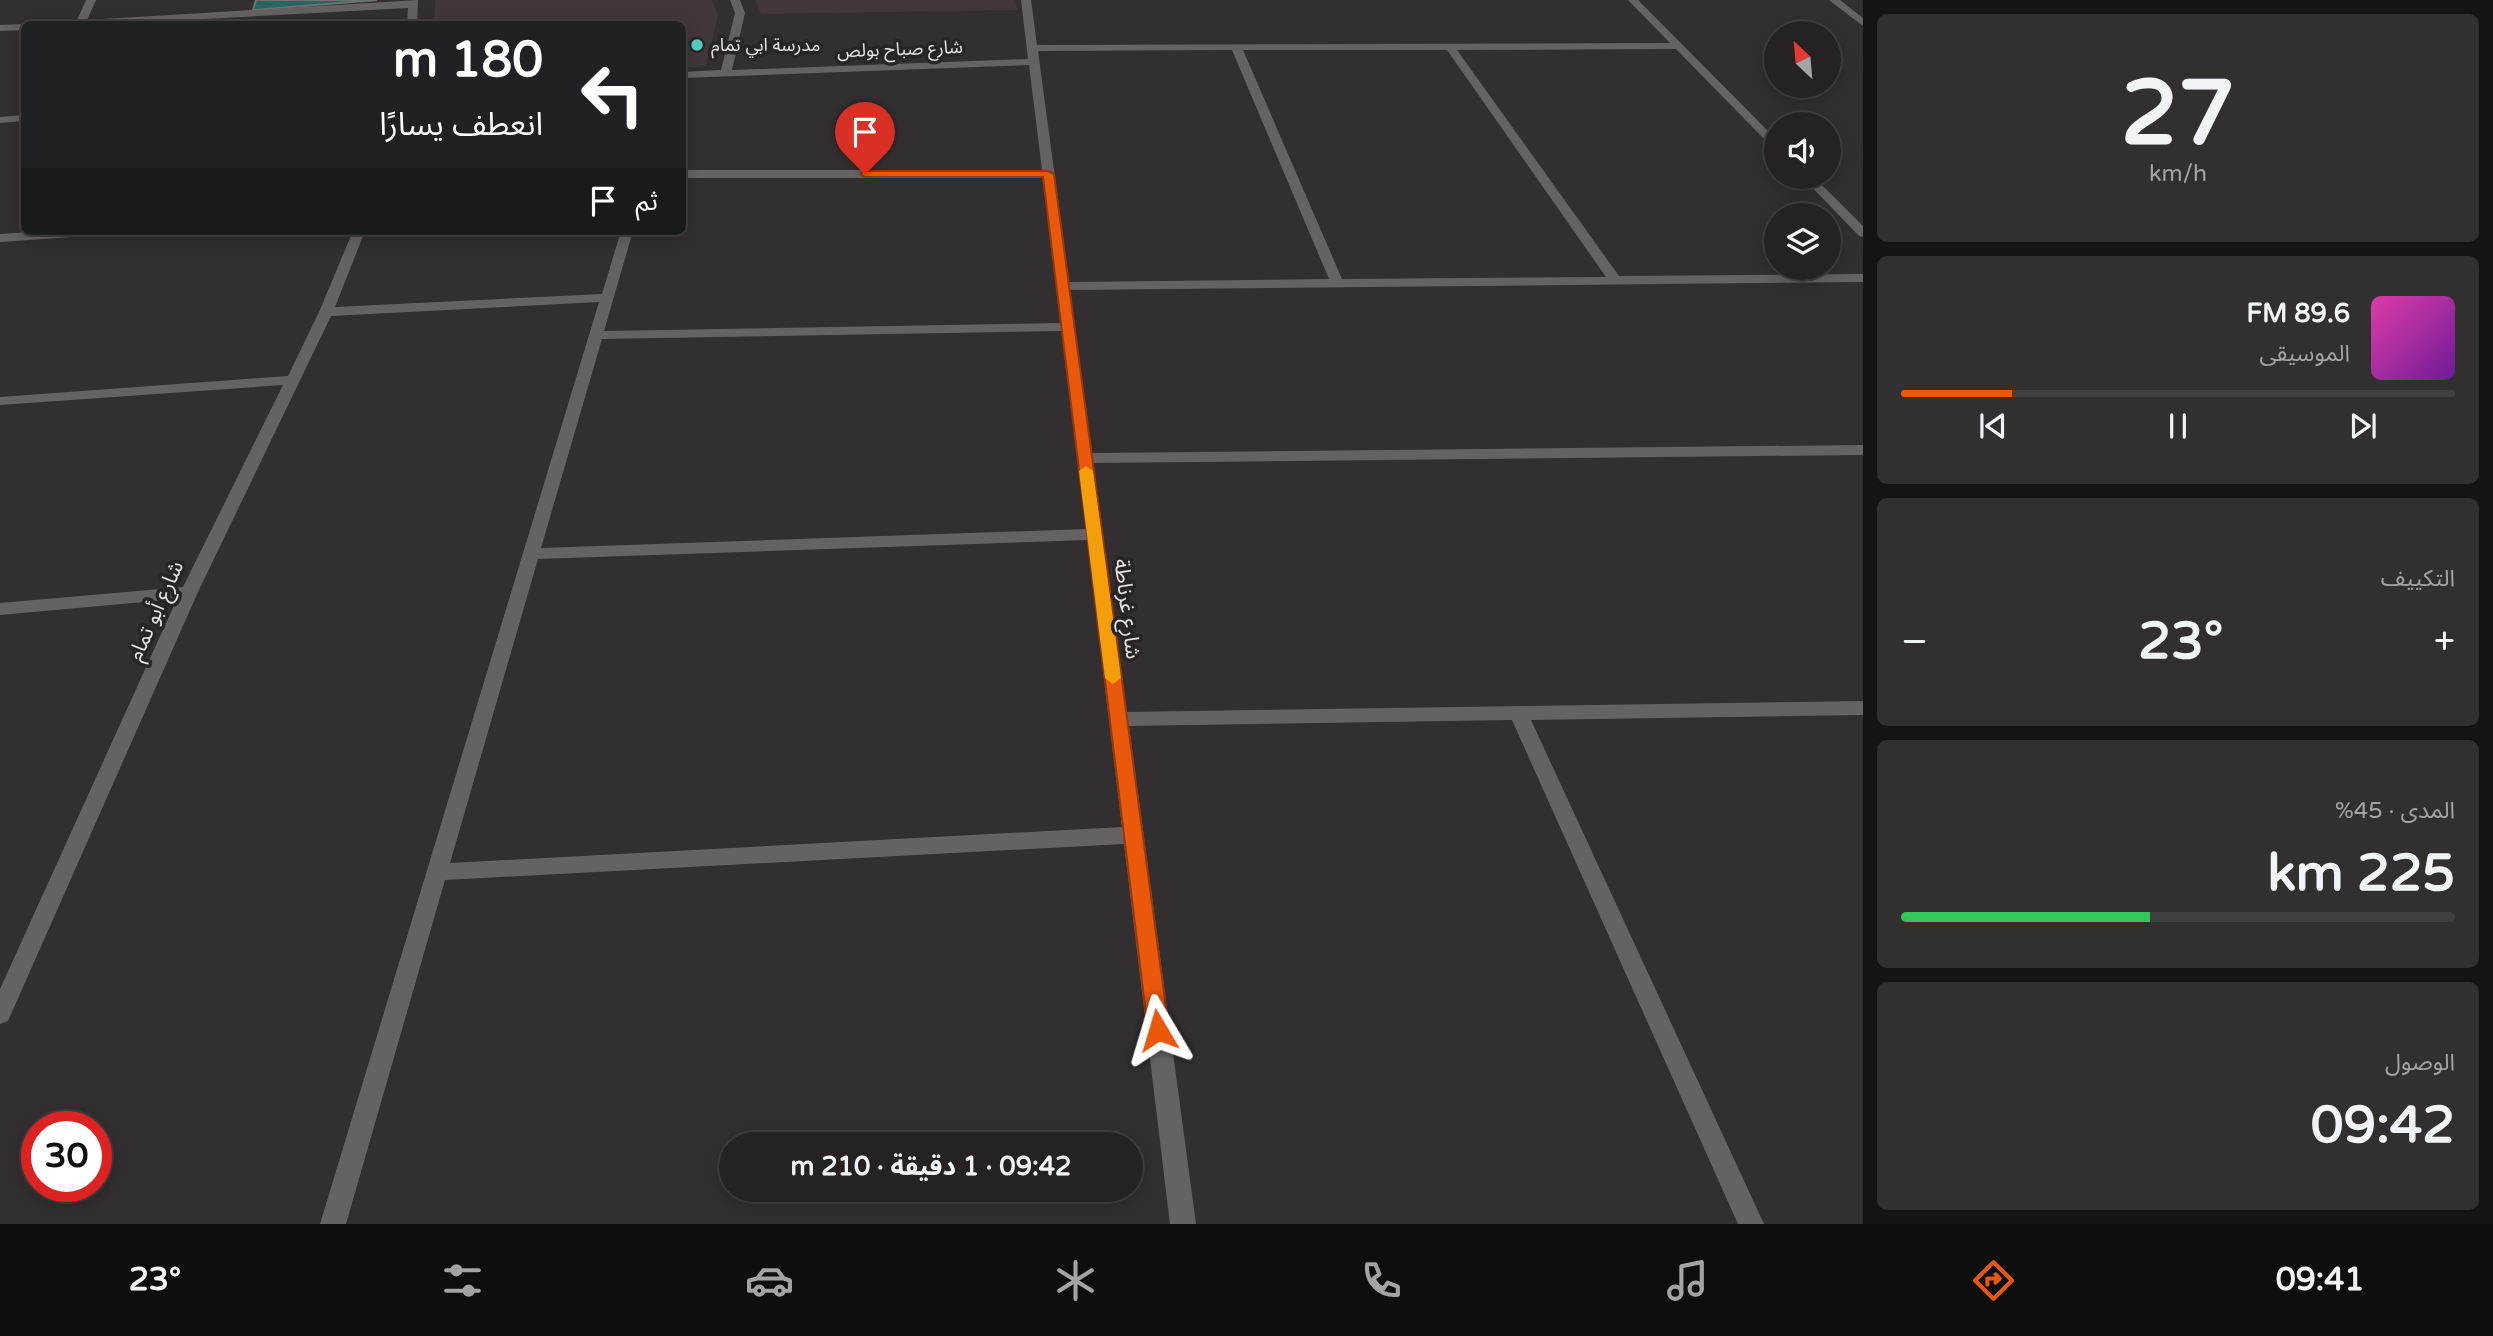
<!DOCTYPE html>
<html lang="ar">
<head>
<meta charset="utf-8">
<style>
  :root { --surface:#262224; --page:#322f31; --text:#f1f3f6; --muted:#a4a4a6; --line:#423f41; --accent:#ea580c }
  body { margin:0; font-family:"Varela Round","Noto Sans Arabic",sans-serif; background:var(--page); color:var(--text); direction:rtl; height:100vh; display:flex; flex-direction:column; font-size:26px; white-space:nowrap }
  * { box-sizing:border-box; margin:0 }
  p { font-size:23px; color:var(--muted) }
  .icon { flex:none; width:38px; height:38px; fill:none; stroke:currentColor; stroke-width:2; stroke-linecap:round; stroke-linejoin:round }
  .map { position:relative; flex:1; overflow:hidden; direction:ltr }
  .drawer { display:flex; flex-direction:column; gap:14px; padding:14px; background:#151314; width:630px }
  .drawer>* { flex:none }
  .hud { position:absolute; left:21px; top:21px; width:665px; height:214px; border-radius:10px; box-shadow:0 4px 18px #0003,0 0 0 2px var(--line); direction:rtl; background:#202124; color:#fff; overflow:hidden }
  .needle { width:46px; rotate:334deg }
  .tools { position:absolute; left:1764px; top:21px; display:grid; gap:14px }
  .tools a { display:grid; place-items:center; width:77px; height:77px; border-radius:50%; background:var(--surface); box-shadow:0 4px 18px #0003,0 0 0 2px var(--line); font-size:35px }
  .speed { position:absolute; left:21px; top:1111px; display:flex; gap:14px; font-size:35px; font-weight:700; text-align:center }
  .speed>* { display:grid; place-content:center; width:91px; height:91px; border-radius:50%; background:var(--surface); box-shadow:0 4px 18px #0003,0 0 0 2px var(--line); line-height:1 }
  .speed .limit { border:10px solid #d22; background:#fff; color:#111 }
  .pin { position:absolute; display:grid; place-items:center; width:60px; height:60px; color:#fff; margin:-72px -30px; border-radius:50% 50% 50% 0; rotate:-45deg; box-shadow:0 0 7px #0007 }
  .pin .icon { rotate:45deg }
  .me { position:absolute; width:77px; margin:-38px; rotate:353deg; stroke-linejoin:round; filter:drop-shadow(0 0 5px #0008) }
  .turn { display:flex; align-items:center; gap:24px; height:147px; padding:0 28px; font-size:32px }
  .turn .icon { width:91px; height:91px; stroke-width:2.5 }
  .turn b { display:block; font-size:49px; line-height:60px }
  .then { display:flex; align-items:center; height:66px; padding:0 28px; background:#0003; gap:14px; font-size:26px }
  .big { font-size:52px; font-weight:700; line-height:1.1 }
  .drawer .card { flex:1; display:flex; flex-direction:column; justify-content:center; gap:10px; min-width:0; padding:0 24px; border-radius:10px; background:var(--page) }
  .drawer .dial { align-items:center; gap:0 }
  .dial b { font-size:91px; line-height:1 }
  .song { display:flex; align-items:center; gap:21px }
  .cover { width:84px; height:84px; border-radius:10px; background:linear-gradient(135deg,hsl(320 70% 55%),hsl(280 70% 35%)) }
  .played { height:7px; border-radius:4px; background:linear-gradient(90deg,var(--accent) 20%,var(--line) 20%) }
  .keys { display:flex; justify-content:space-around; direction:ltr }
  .heat { display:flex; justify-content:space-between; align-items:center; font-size:38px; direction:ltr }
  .charge { height:10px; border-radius:5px; background:linear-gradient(90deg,#34c759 45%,var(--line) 0) }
  .trip { position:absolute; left:719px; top:1132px; width:424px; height:70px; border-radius:35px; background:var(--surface); box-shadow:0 4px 18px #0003,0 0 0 2px var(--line); font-weight:700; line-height:70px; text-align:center; direction:rtl }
  .tabs { display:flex; height:112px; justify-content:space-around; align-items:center; background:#0f0e0e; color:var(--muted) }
  .tabs .icon { width:49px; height:49px }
  .tabs .active { color:var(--accent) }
  .tabs b { font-size:32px; color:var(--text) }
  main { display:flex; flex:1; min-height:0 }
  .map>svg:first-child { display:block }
  .built { fill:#41363b }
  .building { fill:#29645e; stroke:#6c7473; stroke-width:2 }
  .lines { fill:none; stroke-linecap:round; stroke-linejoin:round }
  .minor { fill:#656264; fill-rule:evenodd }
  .route { fill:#ea580c; stroke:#983908; stroke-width:2 }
  .slow { fill:#f59e0b }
  .poi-dot { fill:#56cec2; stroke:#292426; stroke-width:2.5 }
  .labels { text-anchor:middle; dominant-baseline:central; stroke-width:7; stroke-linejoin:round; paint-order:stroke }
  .far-poi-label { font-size:18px; fill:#e6e2e4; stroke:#292426; text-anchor:start }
  .far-street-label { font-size:18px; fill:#e6e2e4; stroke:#292426 }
  .street-label { font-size:21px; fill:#e6e2e4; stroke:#292426 }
</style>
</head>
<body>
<main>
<section class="drawer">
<div class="card dial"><b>27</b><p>km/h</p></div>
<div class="card">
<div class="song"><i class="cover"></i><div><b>89.6 FM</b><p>الموسيقى</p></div></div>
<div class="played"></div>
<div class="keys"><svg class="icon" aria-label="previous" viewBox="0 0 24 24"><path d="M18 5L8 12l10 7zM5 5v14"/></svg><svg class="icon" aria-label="pause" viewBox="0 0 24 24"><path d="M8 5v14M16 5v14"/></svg><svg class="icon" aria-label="next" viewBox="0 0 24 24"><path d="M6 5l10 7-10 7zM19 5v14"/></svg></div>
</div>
<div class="card"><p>التكييف</p>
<div class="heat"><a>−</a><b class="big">23°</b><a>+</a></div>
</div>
<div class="card"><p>المدى · 45%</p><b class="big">225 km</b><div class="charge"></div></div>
<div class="card"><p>الوصول</p><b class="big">09:42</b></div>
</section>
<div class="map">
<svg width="1863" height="1224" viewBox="0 0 1863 1224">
  <rect width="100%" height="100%" fill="#332e30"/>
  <path class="built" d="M435,0H712L718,15L706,66L683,68L682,24H434Z
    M755,0H1015L1018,10L761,14Z"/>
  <path class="building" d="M256,0H377L253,10Z"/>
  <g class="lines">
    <path class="minor" d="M86,0H96L87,20L418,0L417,24H407L408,8L110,24H60L62,22L77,20Z
      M730,0H740L745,13L732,70L1028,59L1021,0H1031L1037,45L1670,43L1628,0H1638L1776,139V148L1772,147L1676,49L1457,50L1619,276L1863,274V282L1070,290L1092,453L1863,445V455L1093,463L1127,712L1863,701V715L1531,720L1764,1224H1738L1512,720L1129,726L1196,1224H1170L1124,844L445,880L346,1224H320L599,302L331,316L198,592L8,1021L0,1024V989L177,599L0,615V603L183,587L283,385L0,405V397L288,376L319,312L353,231H365L335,307L602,294L621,231H633L604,331L1061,323L1043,178H682V170H1042L1029,65L682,78V72L721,70L735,13ZM1232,50L1329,279L1069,282L1038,51ZM1243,50H1447L1606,277L1342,279ZM1062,331L1086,529L541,548L602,339ZM1087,540L1122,827L450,863L538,559Z
      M1829,0H1840L1863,18V26Z
      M24,24V30L0,31V25Z
      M24,115V121L0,123V117Z
      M1802,177H1814L1863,226V237L1859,236Z
      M46,231H106L100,235L0,242V234Z"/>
  </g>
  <path class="route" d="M1048,171L1054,174L1169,1030L1166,1036L1158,1039L1151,1036L1148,1030L1043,177H865L860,174L865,171Z"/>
  <path class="slow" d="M1086,466L1093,471L1121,678L1113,684L1105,678L1079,471Z"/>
  <circle class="poi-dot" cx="697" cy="45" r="7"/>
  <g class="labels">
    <g class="far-poi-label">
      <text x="711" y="45">مدرسة ابي تمام</text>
    </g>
    <g class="far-street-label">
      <text transform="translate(900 49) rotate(-2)">شارع صباح بولص</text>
    </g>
    <g class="street-label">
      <text transform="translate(1127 609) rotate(83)">شارع غرناطة</text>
      <text transform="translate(156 611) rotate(-66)">شارع أبو تمام</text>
    </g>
  </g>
</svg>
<div class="tools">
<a><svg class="needle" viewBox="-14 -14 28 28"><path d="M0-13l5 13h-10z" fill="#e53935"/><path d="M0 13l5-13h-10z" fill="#a4a4a6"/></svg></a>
<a><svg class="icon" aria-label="sound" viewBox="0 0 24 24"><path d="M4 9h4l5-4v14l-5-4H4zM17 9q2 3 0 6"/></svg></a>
<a><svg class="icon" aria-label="layers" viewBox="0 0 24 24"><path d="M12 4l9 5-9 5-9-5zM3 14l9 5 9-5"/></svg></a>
</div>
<div class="speed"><div class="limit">30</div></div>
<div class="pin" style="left:865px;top:174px;background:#d93025"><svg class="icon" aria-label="arrive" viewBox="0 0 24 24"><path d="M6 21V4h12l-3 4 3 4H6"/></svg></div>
<svg class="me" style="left:1158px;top:1030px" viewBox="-20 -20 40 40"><path d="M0-17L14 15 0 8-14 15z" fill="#ea580c" stroke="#fff" stroke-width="4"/></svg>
<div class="trip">09:42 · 1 دقيقة · 210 m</div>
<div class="hud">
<div class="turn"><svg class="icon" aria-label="left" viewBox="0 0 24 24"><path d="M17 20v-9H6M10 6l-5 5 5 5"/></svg><div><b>180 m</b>انعطف يسارًا</div></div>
<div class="then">ثم<svg class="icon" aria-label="arrive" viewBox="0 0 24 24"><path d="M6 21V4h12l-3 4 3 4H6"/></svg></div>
</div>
</div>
</main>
<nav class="tabs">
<b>09:41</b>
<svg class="icon active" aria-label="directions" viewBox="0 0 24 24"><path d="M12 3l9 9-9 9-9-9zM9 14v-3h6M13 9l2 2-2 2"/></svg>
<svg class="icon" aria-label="music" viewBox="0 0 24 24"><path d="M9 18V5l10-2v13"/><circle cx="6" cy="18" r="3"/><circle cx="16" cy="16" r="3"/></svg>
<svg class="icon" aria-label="phone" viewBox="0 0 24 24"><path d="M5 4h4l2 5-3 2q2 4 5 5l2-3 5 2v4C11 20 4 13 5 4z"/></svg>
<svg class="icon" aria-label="climate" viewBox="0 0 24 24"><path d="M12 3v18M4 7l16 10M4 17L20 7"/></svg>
<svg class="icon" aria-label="car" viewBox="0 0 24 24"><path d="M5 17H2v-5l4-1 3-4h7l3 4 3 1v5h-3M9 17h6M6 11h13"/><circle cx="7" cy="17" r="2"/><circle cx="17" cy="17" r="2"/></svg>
<svg class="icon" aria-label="filters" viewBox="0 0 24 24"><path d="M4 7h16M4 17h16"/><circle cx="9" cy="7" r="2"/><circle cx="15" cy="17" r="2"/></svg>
<b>23°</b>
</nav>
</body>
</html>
